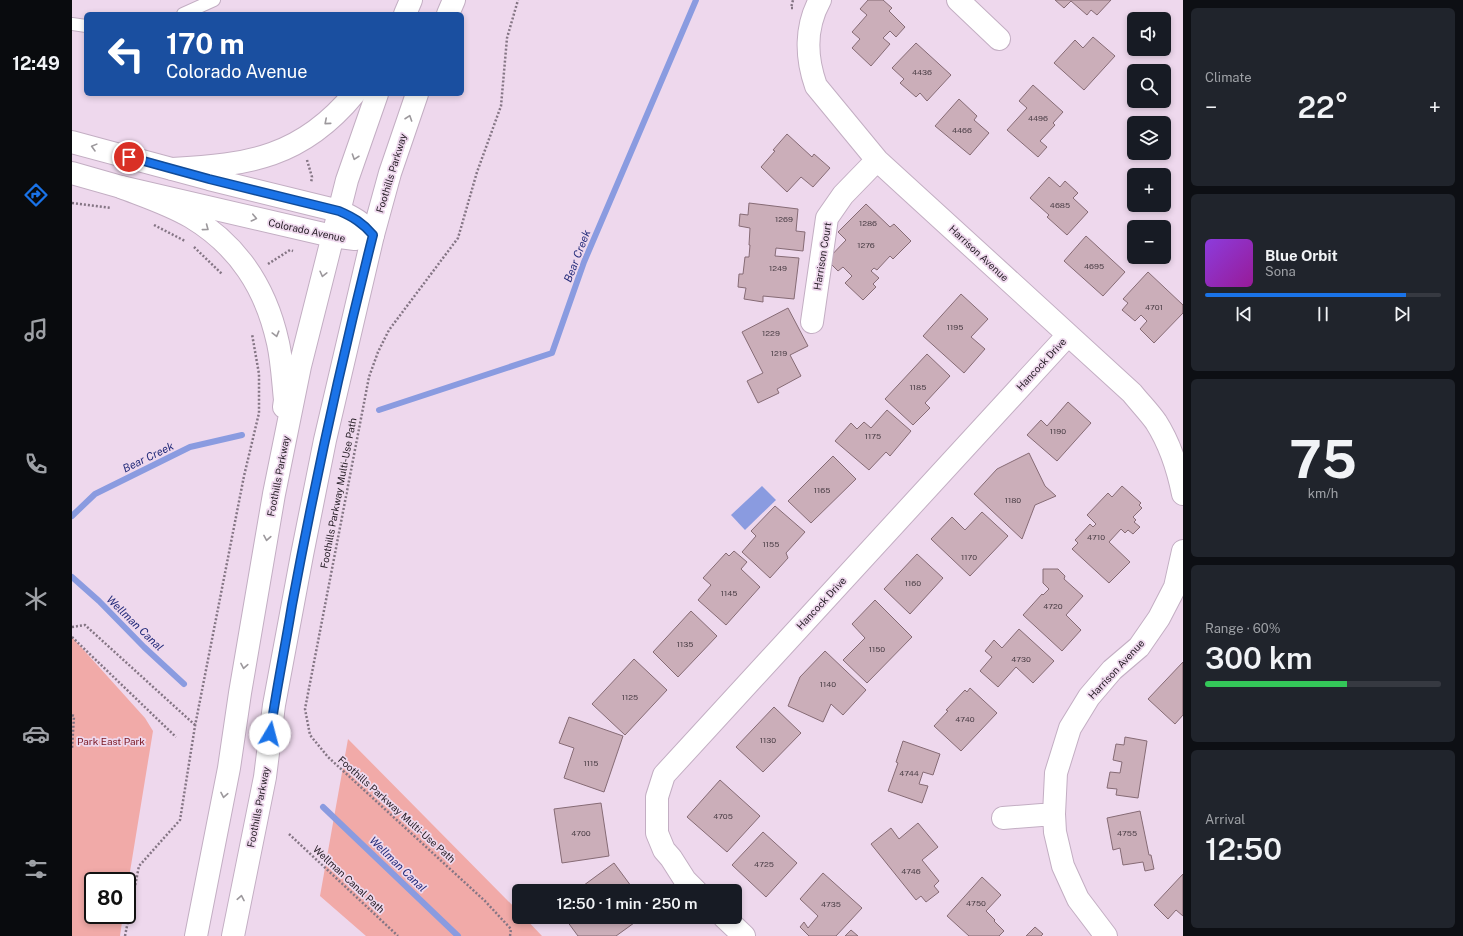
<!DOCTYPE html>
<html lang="en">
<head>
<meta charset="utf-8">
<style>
  :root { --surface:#171b24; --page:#20242c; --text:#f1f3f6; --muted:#9ea1a6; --line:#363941; --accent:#1a73e8 }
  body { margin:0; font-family:"Public Sans",sans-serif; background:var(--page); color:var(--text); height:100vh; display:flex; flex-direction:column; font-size:15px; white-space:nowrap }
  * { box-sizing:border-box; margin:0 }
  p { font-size:13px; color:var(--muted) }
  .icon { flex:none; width:22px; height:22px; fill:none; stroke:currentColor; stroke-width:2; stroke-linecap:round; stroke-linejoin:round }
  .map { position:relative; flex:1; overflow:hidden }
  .sheet { display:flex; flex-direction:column; gap:8px; padding:8px; background:#0d0f14; width:280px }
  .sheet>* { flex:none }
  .top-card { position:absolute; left:12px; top:12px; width:380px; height:84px; border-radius:6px; box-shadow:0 2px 6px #0003; background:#1a4fa0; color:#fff; overflow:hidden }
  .fabs { position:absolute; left:1055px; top:12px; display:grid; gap:8px }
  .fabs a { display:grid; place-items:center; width:44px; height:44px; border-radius:6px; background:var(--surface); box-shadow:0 2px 6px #0003; font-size:20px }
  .speed { position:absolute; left:12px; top:872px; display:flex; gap:8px; font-size:20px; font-weight:700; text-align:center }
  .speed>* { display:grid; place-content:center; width:52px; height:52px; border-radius:50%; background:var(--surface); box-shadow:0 2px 6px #0003; line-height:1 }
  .speed .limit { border:2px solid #111; border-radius:6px; background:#fff; color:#111 }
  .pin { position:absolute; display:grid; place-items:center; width:34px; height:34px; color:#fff; margin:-17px; border:2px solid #fff; border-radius:50%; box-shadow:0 1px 4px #0007 }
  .me { position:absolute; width:44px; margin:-22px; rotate:8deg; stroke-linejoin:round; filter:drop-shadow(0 0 3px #0008) }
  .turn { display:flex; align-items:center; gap:14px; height:84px; padding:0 16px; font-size:18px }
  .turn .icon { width:52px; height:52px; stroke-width:2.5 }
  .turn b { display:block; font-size:28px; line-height:34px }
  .big { font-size:30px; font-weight:600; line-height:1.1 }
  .sheet .tile { flex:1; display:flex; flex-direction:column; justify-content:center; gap:6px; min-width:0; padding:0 14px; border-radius:6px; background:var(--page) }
  .sheet .dial { align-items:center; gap:0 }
  .dial b { font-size:52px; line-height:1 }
  .song { display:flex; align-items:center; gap:12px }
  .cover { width:48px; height:48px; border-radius:6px; background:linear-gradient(135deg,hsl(270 70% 55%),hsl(300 70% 35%)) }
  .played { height:4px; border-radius:2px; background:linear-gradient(90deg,var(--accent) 85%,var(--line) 85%) }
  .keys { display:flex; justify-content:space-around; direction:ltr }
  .heat { display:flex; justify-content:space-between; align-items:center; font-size:22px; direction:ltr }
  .charge { height:6px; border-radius:3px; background:linear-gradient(90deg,#34c759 60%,var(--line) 0) }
  .trip { position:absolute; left:440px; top:884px; width:230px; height:40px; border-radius:6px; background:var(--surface); box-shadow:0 2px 6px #0003; font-weight:600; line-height:40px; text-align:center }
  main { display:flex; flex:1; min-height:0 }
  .tab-bar { display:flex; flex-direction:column; width:72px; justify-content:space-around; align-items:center; background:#090b0e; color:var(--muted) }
  .tab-bar .icon { width:28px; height:28px }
  .tab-bar .selected { color:var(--accent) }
  .tab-bar b { font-size:18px; color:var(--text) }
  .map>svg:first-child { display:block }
  .green { fill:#f1aaa8 }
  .water { fill:#8a9be0 }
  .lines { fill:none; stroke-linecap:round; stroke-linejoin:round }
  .stream { stroke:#8a9be0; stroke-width:6 }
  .building { fill:#cbaeb9; stroke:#866b75 }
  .lane-casing { stroke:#c3aec3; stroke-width:14 }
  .street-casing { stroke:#c3aec3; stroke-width:24 }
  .secondary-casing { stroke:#c3aec3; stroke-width:24 }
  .highway-casing { stroke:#c3aec3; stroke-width:24 }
  .path { stroke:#847584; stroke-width:2.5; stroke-dasharray:2 2; stroke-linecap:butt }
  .lane { stroke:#fff; stroke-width:12 }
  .street { stroke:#fff; stroke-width:22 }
  .secondary { stroke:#fff; stroke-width:22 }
  .highway { stroke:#fff; stroke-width:22 }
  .oneway { stroke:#9c989c }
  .route-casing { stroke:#114b97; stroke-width:10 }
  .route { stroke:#1a73e8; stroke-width:7 }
  .labels { text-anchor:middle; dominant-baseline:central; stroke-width:3.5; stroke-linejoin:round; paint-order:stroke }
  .number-label { font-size:8px; fill:#4d4048 }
  .street-label { font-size:10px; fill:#231b23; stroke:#eed8ed }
  .park-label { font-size:10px; fill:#7a1722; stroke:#eed8ed }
  .water-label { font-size:11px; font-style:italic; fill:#232b7a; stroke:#eed8ed }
</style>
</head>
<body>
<main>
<nav class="tab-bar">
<b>12:49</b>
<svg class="icon selected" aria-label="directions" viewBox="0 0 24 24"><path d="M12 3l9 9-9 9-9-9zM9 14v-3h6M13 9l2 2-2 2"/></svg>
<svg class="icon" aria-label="music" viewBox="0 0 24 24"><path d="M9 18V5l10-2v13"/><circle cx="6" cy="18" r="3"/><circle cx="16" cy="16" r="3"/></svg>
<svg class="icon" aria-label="phone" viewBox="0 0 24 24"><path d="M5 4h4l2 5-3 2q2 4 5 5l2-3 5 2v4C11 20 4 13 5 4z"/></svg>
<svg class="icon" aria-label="climate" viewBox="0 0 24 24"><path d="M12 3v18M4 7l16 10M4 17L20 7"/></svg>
<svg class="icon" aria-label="car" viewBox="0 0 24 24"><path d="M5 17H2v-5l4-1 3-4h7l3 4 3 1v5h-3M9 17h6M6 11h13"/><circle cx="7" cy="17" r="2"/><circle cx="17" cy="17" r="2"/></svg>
<svg class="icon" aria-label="filters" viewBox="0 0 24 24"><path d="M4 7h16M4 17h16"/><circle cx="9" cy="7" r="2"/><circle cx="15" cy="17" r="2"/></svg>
</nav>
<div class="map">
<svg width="1111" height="936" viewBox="0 0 1111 936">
  <rect width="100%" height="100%" fill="#eed8ed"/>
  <path class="green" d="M0,637L73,718L81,731L55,890V881H21V915H51L48,936H0Z
    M276,739L447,912V917H452L470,936H294L248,896Z"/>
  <path class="water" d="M690,486L704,500L673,530L659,515Z"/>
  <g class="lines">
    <path class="stream" d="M307,410L480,353L512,262L624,0
      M0,516L23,494L118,447L170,435
      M0,577L27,601L72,647L112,684
      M251,807L386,936"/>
  </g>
  <path class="building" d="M796,0H811L820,8L817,11L833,27L824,37L818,31L811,38L818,44L799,66L780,48L788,39L780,32L795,15L788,9Z
    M983,0H1039L1025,15L1019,10L1015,15L999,1L992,8Z
    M1021,37L1043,56L1012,90L982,63L1003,40L1011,48Z
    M844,43L879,75L855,101L848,93L844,97L828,83L832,79L820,68Z
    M961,85L991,112L981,123L983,125L968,141L975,147L966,157L935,130L955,108L947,101Z
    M887,99L905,116L902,120L917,133L898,155L863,126Z
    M715,134L740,157L742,154L758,168L741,187L729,177L715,192L689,167L703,151L701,150Z
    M977,177L988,187L993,181L1006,193L1001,198L1016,212L995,235L975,217L977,215L958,198Z
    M677,203L726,209L724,231L733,232L731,251L704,248L703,256L727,258L722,299L691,296V302L672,299L674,288L666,287L667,274H671L673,257H677L678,245H677L678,228L667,226L668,214L676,215Z
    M794,204L818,227L822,224L839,241L821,259L818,256L805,270L802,268L799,271L807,278L801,284L804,287L791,300L773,283L780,276L771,267L766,271L755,260L774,240L766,232Z
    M1014,236L1053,272L1031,296L992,261Z
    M1076,272L1111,305V313L1082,343L1068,329L1075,321L1069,315L1063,321L1050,310L1056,303L1051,299Z
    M889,294L916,319L899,337L913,349L892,373L851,336Z
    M716,308L736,346L718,355L729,376L705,389L707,393L686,403L675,381L691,373L670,332Z
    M855,354L878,376L853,403L858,408L841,425L813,399Z
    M996,402L1019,423L985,461L955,435L969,420L975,426Z
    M815,410L839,431L818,456L814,452L797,470L763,441L779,423L785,429L792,422L799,428Z
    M957,453L973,486L984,496L963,505L950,539L902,494L925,469Z
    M761,456L784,479L739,523L716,501Z
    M1050,486L1069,503L1067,505L1070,508L1061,517L1064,520L1062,522L1068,527L1061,534L1056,530L1053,533L1049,529L1037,542L1058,562L1037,583L1000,549L1006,543L1003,540L1018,524L1021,527L1024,524L1015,515L1036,493L1040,497Z
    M703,506L733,532L714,553L716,558L698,578L670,552L684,536L679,531Z
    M910,512L936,536L898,576L859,539L880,517L893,530Z
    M662,551L675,562L669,569L688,587L654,625L626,600L639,585L631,578L654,553L657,556Z
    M845,554L871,578L838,614L812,589Z
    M971,569H986L993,576L992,579L1011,596L994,615L1009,630L990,651L951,615L970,594L971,595L977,589L971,583Z
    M803,600L840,637L795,683L771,660L793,638L780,624Z
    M619,611L645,636L606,677L581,652Z
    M947,629L982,661L961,683L944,667L926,687L908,671L920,657L913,651L922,640L930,648Z
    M753,651L794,690L771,715L759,704L751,722L716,706L728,677Z
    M562,659L595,690L553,735L520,704Z
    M1111,662V715L1103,724L1076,699Z
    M898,688L925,713L889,751L862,726L876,711L874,710L893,690L895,692Z
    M702,707L729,733L691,772L664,747Z
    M497,717L551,736L532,792L492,778L502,748L487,743Z
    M1053,737L1075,741L1066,798L1044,795L1045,789L1035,788L1038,772L1048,773L1050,762L1041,760L1044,744L1052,745Z
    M831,741L868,754L861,775L851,772L847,784L856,786L850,803L816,791L826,763L824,762Z
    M648,780L688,816L655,852L615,817Z
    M529,803L537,856L490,863L482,809Z
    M1068,811L1077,855H1079L1082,869L1073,871L1071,862L1051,865L1048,848L1041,850L1035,818Z
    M846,823L866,847L850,860L867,881L862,886L867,892L854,902L849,896L844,900L799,844L819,828L827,839Z
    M691,832L725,863L694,897L660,865Z
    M542,863L559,886L552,891H504Z
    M751,873L790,908L764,936H737L728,927L732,922L736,928L746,916L728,899Z
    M1111,874V916L1104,910L1096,919L1082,905Z
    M910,877L929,895L914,911L923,920L922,921L932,931L927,936H897L875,916Z
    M492,917H557L562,923L544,936H506Z
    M963,927L971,934L969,936H954Z
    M779,930L786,936H773Z"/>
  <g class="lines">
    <g class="lane-casing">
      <path id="lane" d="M111,14L142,0
        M0,24L14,26"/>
    </g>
    <g class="street-casing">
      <path id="street" d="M748,0C733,27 734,58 744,86L805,160L1060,393C1068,403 1077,412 1084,422C1098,444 1106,469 1111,494
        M886,0L927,39
        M740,322L755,218L771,195L805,160
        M931,818L982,814
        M624,891L613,880L599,858L592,850L585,833V797L592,775L996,335
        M652,917L672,936
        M1034,936L1006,899L991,866L983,832L982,814L984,773L998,728L1017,697L1040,670L1067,647L1087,618L1103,587L1111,551"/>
    </g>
    <g class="secondary-casing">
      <path id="secondary" d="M0,142L137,179L267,211C281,217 291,223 301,235L283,239L260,236L49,187L0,173"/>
    </g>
    <g class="highway-casing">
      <path id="highway" d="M333,14L339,0
        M376,14L382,0
        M100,169C177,165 230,157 282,94
        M49,187C72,196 97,204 119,217C167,246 194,288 206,343C210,361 211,381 213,400L212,407
        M124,936L157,768L168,693L202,494L228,366L275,180L305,94
        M161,936L193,777L202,705L230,555L253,440L301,235L318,173L345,94"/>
    </g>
    <path class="path" d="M721,8H719L721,0
      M235,160L240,177L239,183
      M0,203L39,208
      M82,225L113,241
      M122,247L150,274
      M196,264L218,250L221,251
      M0,627L13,625L123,725
      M0,637L104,737
      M0,715L2,716L0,749
      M217,834L326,936
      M53,936L67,866L108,820L123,726L172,476L187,413V374L180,334
      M438,936L439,929L413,901L256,757L238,735L233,709L297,377L306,352L317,330L386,238L405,172L429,106L435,38L446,0"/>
    <use href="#lane" class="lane"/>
    <use href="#street" class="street"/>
    <use href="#secondary" class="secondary"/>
    <use href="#highway" class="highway"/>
  </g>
  <defs><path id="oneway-chevron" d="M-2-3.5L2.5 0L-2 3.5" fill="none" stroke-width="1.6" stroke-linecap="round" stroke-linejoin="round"/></defs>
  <g class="oneway">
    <use href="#oneway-chevron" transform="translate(337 118) rotate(-71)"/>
    <use href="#oneway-chevron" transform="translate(255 122) rotate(139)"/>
    <use href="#oneway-chevron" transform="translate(22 147) rotate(-165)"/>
    <use href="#oneway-chevron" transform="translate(283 157) rotate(109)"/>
    <use href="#oneway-chevron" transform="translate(182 218) rotate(13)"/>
    <use href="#oneway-chevron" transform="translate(134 228) rotate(37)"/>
    <use href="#oneway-chevron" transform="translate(251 274) rotate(104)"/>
    <use href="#oneway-chevron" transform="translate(204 334) rotate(75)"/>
    <use href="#oneway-chevron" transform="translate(195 538) rotate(100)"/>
    <use href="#oneway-chevron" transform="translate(172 666) rotate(100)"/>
    <use href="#oneway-chevron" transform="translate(152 795) rotate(101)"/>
    <use href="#oneway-chevron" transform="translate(169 898) rotate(-79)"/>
  </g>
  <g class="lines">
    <g class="route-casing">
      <path id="route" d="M57,157L137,179L267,211C281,217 291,223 301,235C270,358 243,481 220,605C213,648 204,691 198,734"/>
    </g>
    <use href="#route" class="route"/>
  </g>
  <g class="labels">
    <g class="number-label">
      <text x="850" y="72">4436</text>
      <text x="966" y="118">4496</text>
      <text x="890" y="130">4466</text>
      <text x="988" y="205">4685</text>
      <text x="712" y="219">1269</text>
      <text x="796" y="223">1286</text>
      <text x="794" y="245">1276</text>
      <text x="1022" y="266">4695</text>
      <text x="706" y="268">1249</text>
      <text x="1082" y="307">4701</text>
      <text x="883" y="327">1195</text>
      <text x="699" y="333">1229</text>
      <text x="707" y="353">1219</text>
      <text x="846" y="387">1185</text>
      <text x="986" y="431">1190</text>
      <text x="801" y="436">1175</text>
      <text x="750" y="490">1165</text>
      <text x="941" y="500">1180</text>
      <text x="1024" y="537">4710</text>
      <text x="699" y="544">1155</text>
      <text x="897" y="557">1170</text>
      <text x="841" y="583">1160</text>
      <text x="657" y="593">1145</text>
      <text x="981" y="606">4720</text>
      <text x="613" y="644">1135</text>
      <text x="805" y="649">1150</text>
      <text x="949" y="659">4730</text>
      <text x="756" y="684">1140</text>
      <text x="558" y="697">1125</text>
      <text x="893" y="719">4740</text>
      <text x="696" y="740">1130</text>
      <text x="519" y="763">1115</text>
      <text x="837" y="773">4744</text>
      <text x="651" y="816">4705</text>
      <text x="509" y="833">4700</text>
      <text x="1055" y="833">4755</text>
      <text x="692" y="864">4725</text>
      <text x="839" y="871">4746</text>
      <text x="904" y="903">4750</text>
      <text x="759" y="904">4735</text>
    </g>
    <g class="street-label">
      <text transform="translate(319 173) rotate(-73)">Foothills Parkway</text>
      <text transform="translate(235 230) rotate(12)">Colorado Avenue</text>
      <text transform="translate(907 253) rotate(43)">Harrison Avenue</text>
      <text transform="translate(750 256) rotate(-81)">Harrison Court</text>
      <text transform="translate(969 364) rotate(-47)">Hancock Drive</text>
      <text transform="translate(206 476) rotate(-79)">Foothills Parkway</text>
      <text transform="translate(266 493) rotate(-79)">Foothills Parkway Multi-Use Path</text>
      <text transform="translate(749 603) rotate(-47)">Hancock Drive</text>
      <text transform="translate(1044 669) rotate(-47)">Harrison Avenue</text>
      <text transform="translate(186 807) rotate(-79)">Foothills Parkway</text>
      <text transform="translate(325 809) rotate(42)">Foothills Parkway Multi-Use Path</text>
      <text transform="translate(277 879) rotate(43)">Wellman Canal Path</text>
    </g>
    <g class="park-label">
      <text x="39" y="741">Park East Park</text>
    </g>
    <g class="water-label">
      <text transform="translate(505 256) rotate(-69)">Bear Creek</text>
      <text transform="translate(76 457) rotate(-26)">Bear Creek</text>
      <text transform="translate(63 623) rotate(44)">Wellman Canal</text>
      <text transform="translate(326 864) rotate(44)">Wellman Canal</text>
    </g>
  </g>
</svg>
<div class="fabs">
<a><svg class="icon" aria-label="sound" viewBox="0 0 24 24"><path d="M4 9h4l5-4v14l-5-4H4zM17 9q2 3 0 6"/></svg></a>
<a><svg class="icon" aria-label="search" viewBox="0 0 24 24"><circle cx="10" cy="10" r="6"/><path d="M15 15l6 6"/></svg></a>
<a><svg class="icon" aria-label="layers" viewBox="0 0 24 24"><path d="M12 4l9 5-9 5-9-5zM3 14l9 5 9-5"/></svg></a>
<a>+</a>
<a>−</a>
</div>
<div class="speed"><div class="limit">80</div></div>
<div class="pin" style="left:57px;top:157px;background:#d93025"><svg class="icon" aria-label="arrive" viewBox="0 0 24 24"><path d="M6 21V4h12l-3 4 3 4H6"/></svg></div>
<svg class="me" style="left:198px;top:734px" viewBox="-20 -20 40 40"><circle r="19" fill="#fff"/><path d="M0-13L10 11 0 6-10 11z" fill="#1a73e8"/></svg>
<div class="trip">12:50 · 1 min · 250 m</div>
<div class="top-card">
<div class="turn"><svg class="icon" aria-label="left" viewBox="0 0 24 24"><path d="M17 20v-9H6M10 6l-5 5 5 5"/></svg><div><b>170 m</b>Colorado Avenue</div></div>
</div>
</div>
<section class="sheet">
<div class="tile"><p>Climate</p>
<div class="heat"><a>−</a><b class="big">22°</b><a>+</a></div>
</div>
<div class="tile">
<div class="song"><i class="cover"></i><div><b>Blue Orbit</b><p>Sona</p></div></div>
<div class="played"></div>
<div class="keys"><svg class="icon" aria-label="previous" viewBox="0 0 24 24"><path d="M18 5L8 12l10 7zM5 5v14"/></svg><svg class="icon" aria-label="pause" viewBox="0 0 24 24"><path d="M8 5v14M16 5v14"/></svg><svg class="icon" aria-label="next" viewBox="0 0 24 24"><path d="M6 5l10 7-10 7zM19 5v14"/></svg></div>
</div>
<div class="tile dial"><b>75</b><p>km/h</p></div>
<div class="tile"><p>Range · 60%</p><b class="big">300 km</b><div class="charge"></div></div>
<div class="tile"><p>Arrival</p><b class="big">12:50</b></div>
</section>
</main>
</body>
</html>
